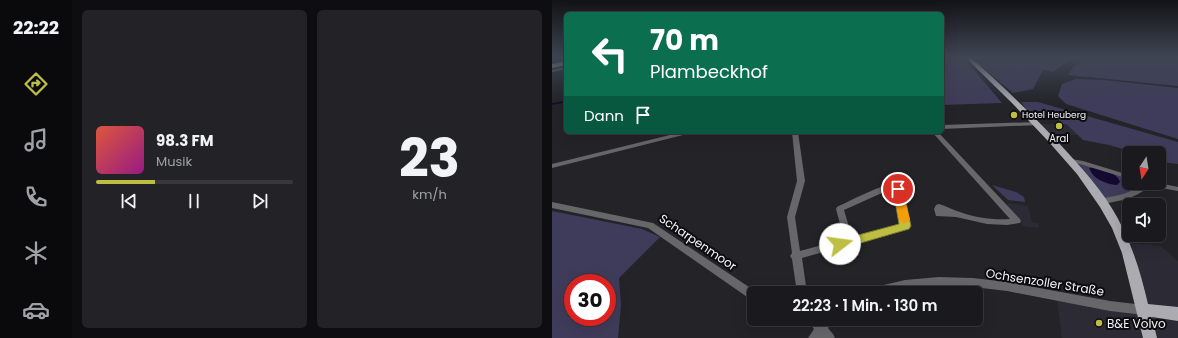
<!DOCTYPE html>
<html lang="de">
<head>
<meta charset="utf-8">
<style>
  :root { --surface:#1a1a1e; --page:#232327; --text:#f1f3f6; --muted:#9fa1a4; --line:#38383c; --accent:#bebf42 }
  body { margin:0; font-family:Poppins,sans-serif; background:var(--page); color:var(--text); height:100vh; display:flex; flex-direction:column; font-size:15px; white-space:nowrap }
  * { box-sizing:border-box; margin:0 }
  p { font-size:13px; color:var(--muted) }
  .icon { flex:none; width:22px; height:22px; fill:none; stroke:currentColor; stroke-width:2; stroke-linecap:round; stroke-linejoin:round }
  .map { position:relative; flex:1; overflow:hidden }
  .drawer { display:flex; flex-direction:column; gap:10px; padding:10px; background:#0e0e10; width:480px }
  .drawer>* { flex:none }
  .top-card { position:absolute; left:12px; top:12px; width:380px; height:122px; border-radius:6px; box-shadow:0 4px 16px #0002,0 0 0 1px var(--line); background:#0b6e4f; color:#fff; overflow:hidden }
  .needle { width:26px; rotate:192deg }
  .controls { position:absolute; left:570px; top:146px; display:grid; gap:8px }
  .controls a { display:grid; place-items:center; width:44px; height:44px; border-radius:6px; background:var(--surface); box-shadow:0 4px 16px #0002,0 0 0 1px var(--line); font-size:20px }
  .speed { position:absolute; left:12px; top:274px; display:flex; gap:8px; font-size:20px; font-weight:700; text-align:center }
  .speed>* { display:grid; place-content:center; width:52px; height:52px; border-radius:50%; background:var(--surface); box-shadow:0 4px 16px #0002,0 0 0 1px var(--line); line-height:1 }
  .speed .limit { border:6px solid #d22; background:#fff; color:#111 }
  .pin { position:absolute; display:grid; place-items:center; width:34px; height:34px; color:#fff; margin:-17px; border:2px solid #fff; border-radius:50%; box-shadow:0 1px 4px #0007 }
  .me { position:absolute; width:44px; margin:-22px; rotate:75deg; stroke-linejoin:round; filter:drop-shadow(0 0 3px #0008) }
  .turn { display:flex; align-items:center; gap:14px; height:84px; padding:0 20px; font-size:18px }
  .turn .icon { width:52px; height:52px; stroke-width:2.5 }
  .turn b { display:block; font-size:28px; line-height:34px }
  .then { display:flex; align-items:center; height:38px; padding:0 20px; background:#0003; gap:8px; font-size:15px }
  .drawer .tile { flex:1; display:flex; flex-direction:column; justify-content:center; gap:6px; min-width:0; padding:0 14px; border-radius:6px; background:var(--page) }
  .drawer .dial { align-items:center; gap:0 }
  .dial b { font-size:52px; line-height:1 }
  .song { display:flex; align-items:center; gap:12px }
  .cover { width:48px; height:48px; border-radius:6px; background:linear-gradient(135deg,hsl(10 70% 55%),hsl(310 70% 35%)) }
  .played { height:4px; border-radius:2px; background:linear-gradient(90deg,var(--accent) 30%,var(--line) 30%) }
  .keys { display:flex; justify-content:space-around; direction:ltr }
  .drawer .tiles { flex:1; display:grid; gap:10px; grid-template-columns:repeat(2,1fr) }
  .trip { position:absolute; left:195px; top:286px; width:236px; height:40px; border-radius:6px; background:var(--surface); box-shadow:0 4px 16px #0002,0 0 0 1px var(--line); font-weight:600; line-height:40px; text-align:center }
  main { display:flex; flex:1; min-height:0 }
  .tab-bar { display:flex; flex-direction:column; width:72px; justify-content:space-around; align-items:center; background:#0a0a0c; color:var(--muted) }
  .tab-bar .icon { width:28px; height:28px }
  .tab-bar .on { color:var(--accent) }
  .tab-bar b { font-size:18px; color:var(--text) }
  .map>svg:first-child { display:block }
  .built { fill:#2b2a35 }
  .green { fill:#3f3b5a; fill-rule:evenodd }
  .water { fill:#140a31 }
  .lines { fill:none; stroke-linecap:round; stroke-linejoin:round }
  .stream-far1 { stroke:#140a31; stroke-width:1 }
  .stream { stroke:#140a31; stroke-width:1.5 }
  .minor { fill:#67676a; fill-rule:evenodd }
  .major { fill:#ababb1; fill-rule:evenodd }
  .route { fill:#bebf42; stroke:#7c7c2b }
  .slow { fill:#f59e0b }
  .poi-dot { fill:#bebf42; stroke:#0d0c0f; stroke-width:1.5 }
  .labels { text-anchor:middle; dominant-baseline:central; stroke-width:4; stroke-linejoin:round; paint-order:stroke }
  .far-poi-label { font-size:9px; fill:#f4f3f7; stroke:#0d0c0f; text-anchor:start }
  .poi-label { font-size:10px; fill:#f4f3f7; stroke:#0d0c0f }
  .near-street-label { font-size:12px; fill:#f4f3f7; stroke:#0d0c0f }
  .near-poi-label { font-size:12px; fill:#f4f3f7; stroke:#0d0c0f; text-anchor:start }
</style>
</head>
<body>
<main>
<nav class="tab-bar">
<b>22:22</b>
<svg class="icon on" aria-label="directions" viewBox="0 0 24 24"><path d="M12 3l9 9-9 9-9-9zM9 14v-3h6M13 9l2 2-2 2"/></svg>
<svg class="icon" aria-label="music" viewBox="0 0 24 24"><path d="M9 18V5l10-2v13"/><circle cx="6" cy="18" r="3"/><circle cx="16" cy="16" r="3"/></svg>
<svg class="icon" aria-label="phone" viewBox="0 0 24 24"><path d="M5 4h4l2 5-3 2q2 4 5 5l2-3 5 2v4C11 20 4 13 5 4z"/></svg>
<svg class="icon" aria-label="climate" viewBox="0 0 24 24"><path d="M12 3v18M4 7l16 10M4 17L20 7"/></svg>
<svg class="icon" aria-label="car" viewBox="0 0 24 24"><path d="M5 17H2v-5l4-1 3-4h7l3 4 3 1v5h-3M9 17h6M6 11h13"/><circle cx="7" cy="17" r="2"/><circle cx="17" cy="17" r="2"/></svg>
</nav>
<section class="drawer">
<div class="tiles">
<div class="tile">
<div class="song"><i class="cover"></i><div><b>98.3 FM</b><p>Musik</p></div></div>
<div class="played"></div>
<div class="keys"><svg class="icon" aria-label="previous" viewBox="0 0 24 24"><path d="M18 5L8 12l10 7zM5 5v14"/></svg><svg class="icon" aria-label="pause" viewBox="0 0 24 24"><path d="M8 5v14M16 5v14"/></svg><svg class="icon" aria-label="next" viewBox="0 0 24 24"><path d="M6 5l10 7-10 7zM19 5v14"/></svg></div>
</div>
<div class="tile dial"><b>23</b><p>km/h</p></div>
</div>
</section>
<div class="map">
<svg width="626" height="338" viewBox="0 0 626 338">
  <rect width="100%" height="100%" fill="#232328"/>
  <path class="built" d="M488,124H514L526,135L498,136Z
    M456,203L476,206L480,222L486,223L487,228L470,226L469,220L454,205Z
    M579,243L609,246L626,261V338H510L504,293L580,308L594,293Z"/>
  <path class="green" d="M390,57H411L450,103L390,105Z
    M418,57H523L501,72L491,70L481,89L461,93Z
    M535,57H626V86L516,75L522,66Z
    M524,79L552,80L626,88V139L514,104L506,96L510,84Z
    M469,102H486L626,142V164L607,162V153H585L557,145L531,140L514,124H511L498,112L477,113Z
    M522,163H530L577,177V183H593L587,190L553,199Z
    M440,185L464,192L472,197L473,202L456,200Z
    M0,211L90,229L108,237L67,278L69,305L66,338H0ZM21,283H55V317H21Z"/>
  <path class="water" d="M541,167C550,170 565,172 568,182L565,185C553,184 541,179 537,168Z"/>
  <g class="lines">
    <path class="stream-far1" d="M7,103L14,101"/>
    <path class="stream" d="M0,104L12,102"/>
    <path class="minor" d="M14,67V69L0,72V70Z
      M485,122L487,123V125L390,129V125Z
      M130,132H140L139,133L0,168V164Z
      M240,132H246L253,181L243,217L248,251L292,239L284,209L285,207C294,203 340,179 346,184C353,189 355,217 357,226L356,228L353,229L250,258L255,293H245L240,259L238,256L240,253L235,217L245,181ZM341,188L348,224L300,237L292,210Z
      M380,132H386L468,219L469,221L468,223L455,225L435,224L404,217L384,216L382,209L384,205L387,204C394,206 401,210 408,212C424,218 441,220 458,219Z
      M519,159L531,161L577,175V179L528,164L517,162L516,161L517,160Z
      M592,183H607L626,187V191L598,186C584,198 568,201 551,204L548,203L547,201L548,199L551,198C566,196 580,193 592,183Z
      M0,202L101,223L206,293H202V301L198,299L96,228L0,208Z
      M387,277L421,278L455,282L558,301L592,305L596,306L597,310L596,314L592,315L558,311L455,291L421,287L387,286L353,289L337,293H314L315,290L319,288L353,280Z
      M232,319H253L251,323C245,325 240,325 234,323Z
      M255,319H282L276,328L281,334L283,338H256L262,329Z"/>
    <path class="major" d="M413,57H418C452,87 485,119 516,153C537,176 558,200 571,229C583,253 590,278 596,304L626,307V321L600,317L605,338H591L570,253L560,228L548,207L525,174L496,141L461,104Z
      M14,61V65L0,68V64Z"/>
  </g>
  <linearGradient id="sky" x2="0" y2="1"><stop stop-color="#131316"/><stop offset="0.55" stop-color="#3f4553"/><stop offset="1" stop-color="#3f4553" stop-opacity="0"/></linearGradient>
  <rect width="626" height="104" fill="url(#sky)"/>
  <path class="route" d="M346,186L351,189L359,226L357,229L288,249L284,247L282,244L284,241L347,224L341,189Z"/>
  <path class="slow" d="M348,196L353,200L358,220L352,224L347,220L343,200Z"/>
  <g class="poi-dot">
    <circle cx="462" cy="115" r="4"/>
    <circle cx="507" cy="126" r="4"/>
    <circle cx="547" cy="323" r="4"/>
  </g>
  <g class="labels">
    <g class="far-poi-label">
      <text x="470" y="115">Hotel Heuberg</text>
    </g>
    <g class="poi-label">
      <text x="507" y="138">Aral</text>
    </g>
    <g class="near-street-label">
      <text transform="translate(146 242) rotate(34)">Scharpenmoor</text>
      <text transform="translate(493 282) rotate(9)">Ochsenzoller Straße</text>
    </g>
    <g class="near-poi-label">
      <text x="555" y="323">B&amp;E Volvo</text>
    </g>
  </g>
</svg>
<div class="controls">
<a><svg class="needle" viewBox="-14 -14 28 28"><path d="M0-13l5 13h-10z" fill="#e53935"/><path d="M0 13l5-13h-10z" fill="#9fa1a4"/></svg></a>
<a><svg class="icon" aria-label="sound" viewBox="0 0 24 24"><path d="M4 9h4l5-4v14l-5-4H4zM17 9q2 3 0 6"/></svg></a>
</div>
<div class="speed"><div class="limit">30</div></div>
<div class="pin" style="left:346px;top:189px;background:#d93025"><svg class="icon" aria-label="arrive" viewBox="0 0 24 24"><path d="M6 21V4h12l-3 4 3 4H6"/></svg></div>
<svg class="me" style="left:288px;top:244px" viewBox="-20 -20 40 40"><circle r="19" fill="#fff"/><path d="M0-13L10 11 0 6-10 11z" fill="#bebf42"/></svg>
<div class="trip">22:23 · 1 Min. · 130 m</div>
<div class="top-card">
<div class="turn"><svg class="icon" aria-label="left" viewBox="0 0 24 24"><path d="M17 20v-9H6M10 6l-5 5 5 5"/></svg><div><b>70 m</b>Plambeckhof</div></div>
<div class="then">Dann<svg class="icon" aria-label="arrive" viewBox="0 0 24 24"><path d="M6 21V4h12l-3 4 3 4H6"/></svg></div>
</div>
</div>
</main>
</body>
</html>
